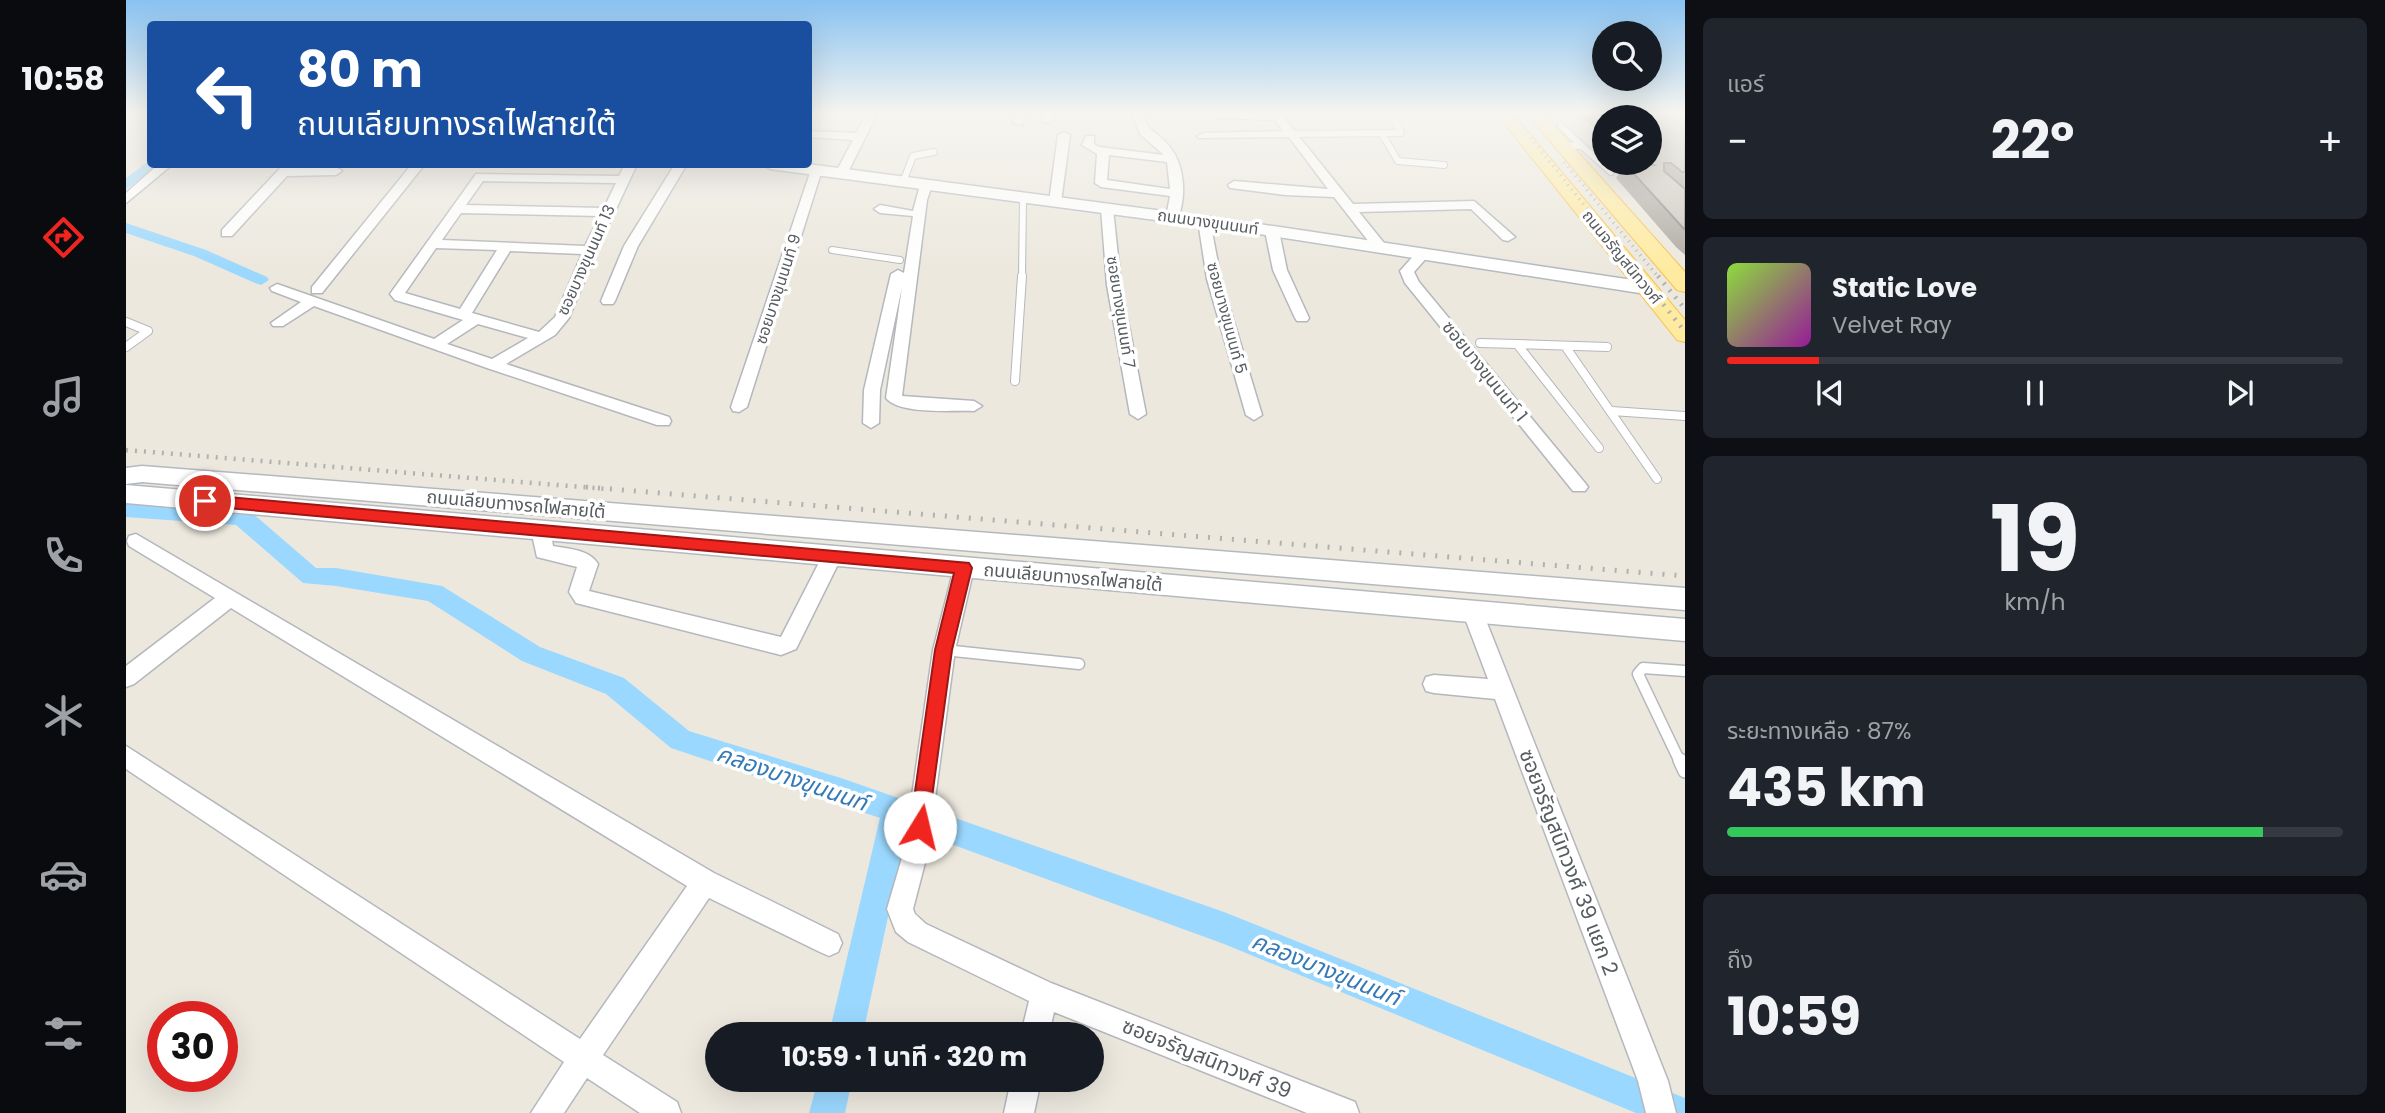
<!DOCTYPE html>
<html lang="th">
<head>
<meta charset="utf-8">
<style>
  :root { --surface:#171b24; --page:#20242c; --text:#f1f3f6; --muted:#9ea1a6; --line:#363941; --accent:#f1251f }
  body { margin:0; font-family:Poppins,"Noto Sans Thai",sans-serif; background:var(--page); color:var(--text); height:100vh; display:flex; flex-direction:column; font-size:26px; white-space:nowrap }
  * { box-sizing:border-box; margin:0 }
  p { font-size:23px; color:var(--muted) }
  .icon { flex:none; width:38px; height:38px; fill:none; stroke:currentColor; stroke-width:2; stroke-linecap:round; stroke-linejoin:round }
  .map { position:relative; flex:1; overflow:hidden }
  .side { display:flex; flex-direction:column; gap:18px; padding:18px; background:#0d0f14; width:700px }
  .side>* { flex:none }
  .top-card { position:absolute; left:21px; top:21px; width:665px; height:147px; border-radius:7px; box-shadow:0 7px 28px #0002; background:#1a4fa0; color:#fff; overflow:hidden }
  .fabs { position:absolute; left:1466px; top:21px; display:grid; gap:14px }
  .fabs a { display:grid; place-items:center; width:70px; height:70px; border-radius:50%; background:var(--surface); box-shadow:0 7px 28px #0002; font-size:35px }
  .speed { position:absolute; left:21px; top:1001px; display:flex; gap:14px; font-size:35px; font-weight:700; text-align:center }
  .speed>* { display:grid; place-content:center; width:91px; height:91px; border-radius:50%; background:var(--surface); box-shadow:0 7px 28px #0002; line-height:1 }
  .speed .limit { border:10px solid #d22; background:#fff; color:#111 }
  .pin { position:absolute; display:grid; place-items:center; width:60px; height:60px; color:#fff; margin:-30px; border:4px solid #fff; border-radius:50%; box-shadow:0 2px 7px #0007 }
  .me { position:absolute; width:77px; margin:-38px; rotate:9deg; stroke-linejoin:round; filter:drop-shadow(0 0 5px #0008) }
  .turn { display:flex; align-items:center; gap:24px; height:147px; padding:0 35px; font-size:32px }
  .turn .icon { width:91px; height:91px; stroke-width:2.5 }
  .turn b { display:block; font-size:49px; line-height:60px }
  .big { font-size:52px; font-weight:700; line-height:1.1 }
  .side .tile { flex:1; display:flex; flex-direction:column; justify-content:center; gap:10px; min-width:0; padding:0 24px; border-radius:10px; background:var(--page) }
  .side .dial { align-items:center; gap:0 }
  .dial b { font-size:91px; line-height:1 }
  .song { display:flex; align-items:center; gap:21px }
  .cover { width:84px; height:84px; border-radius:10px; background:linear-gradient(135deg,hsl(90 70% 55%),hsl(300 70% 35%)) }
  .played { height:7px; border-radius:4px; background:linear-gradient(90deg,var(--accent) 15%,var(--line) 15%) }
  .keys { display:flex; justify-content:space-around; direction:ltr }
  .heat { display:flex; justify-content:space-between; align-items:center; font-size:38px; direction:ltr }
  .charge { height:10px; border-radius:5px; background:linear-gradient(90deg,#34c759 87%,var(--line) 0) }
  .trip { position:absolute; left:579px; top:1022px; width:399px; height:70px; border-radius:35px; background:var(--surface); box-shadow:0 7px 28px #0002; font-weight:700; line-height:70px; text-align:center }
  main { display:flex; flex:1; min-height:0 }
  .menu { display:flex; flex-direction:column; width:126px; justify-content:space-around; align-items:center; background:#090b0e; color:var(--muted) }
  .menu .icon { width:49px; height:49px }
  .menu .on { color:var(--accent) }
  .menu b { font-size:32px; color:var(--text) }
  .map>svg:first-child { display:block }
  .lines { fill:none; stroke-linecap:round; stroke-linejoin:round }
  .canal { fill:#9bd8ff; fill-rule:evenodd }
  .lane-far3-casing { stroke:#b4b7bc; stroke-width:8 }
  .lane-far2-casing { stroke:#b4b7bc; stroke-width:10 }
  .lane-far1-casing { stroke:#b4b7bc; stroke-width:13 }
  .lane-casing { stroke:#b4b7bc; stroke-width:16 }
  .street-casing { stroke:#b4b7bc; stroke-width:3 }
  .secondary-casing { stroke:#b4b9bf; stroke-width:3 }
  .primary-casing { stroke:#f8bf4b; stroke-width:2 }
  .lane-far3 { stroke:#fff; stroke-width:6 }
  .lane-far2 { stroke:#fff; stroke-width:8 }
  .lane-far1 { stroke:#fff; stroke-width:10 }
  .lane { stroke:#fff; stroke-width:13 }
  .street { fill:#fff; fill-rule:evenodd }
  .secondary { fill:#fff; fill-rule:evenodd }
  .primary { fill:#ffeba0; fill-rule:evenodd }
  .rail-far2 { stroke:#b0b1b1; stroke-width:3.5; stroke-dasharray:1 5; stroke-linecap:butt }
  .rail-far1 { stroke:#b0b1b1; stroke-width:4.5; stroke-dasharray:2 7; stroke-linecap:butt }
  .rail { stroke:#b0b1b1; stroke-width:5; stroke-dasharray:2 10; stroke-linecap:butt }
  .wall { fill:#afaaa4 }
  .building { fill:#ccc6bf; stroke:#8f8b86; stroke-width:2 }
  .route { fill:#f1251f; stroke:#9d1814; stroke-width:2 }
  .labels { text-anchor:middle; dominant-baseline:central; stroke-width:7; stroke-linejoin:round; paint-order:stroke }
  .far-street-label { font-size:16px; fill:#575c60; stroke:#fff }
  .street-label { font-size:18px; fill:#575c60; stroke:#fff }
  .near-street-label { font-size:21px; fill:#575c60; stroke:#fff }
  .near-water-label { font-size:23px; font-style:italic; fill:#3579b5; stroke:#fff }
</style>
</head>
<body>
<main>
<nav class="menu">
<b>10:58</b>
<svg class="icon on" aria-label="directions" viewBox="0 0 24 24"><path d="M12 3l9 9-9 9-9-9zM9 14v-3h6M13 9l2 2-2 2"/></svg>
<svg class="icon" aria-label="music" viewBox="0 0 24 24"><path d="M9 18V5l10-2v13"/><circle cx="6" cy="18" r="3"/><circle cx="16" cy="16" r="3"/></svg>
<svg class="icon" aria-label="phone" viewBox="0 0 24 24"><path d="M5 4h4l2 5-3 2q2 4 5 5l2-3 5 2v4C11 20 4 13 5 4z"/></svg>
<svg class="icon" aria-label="climate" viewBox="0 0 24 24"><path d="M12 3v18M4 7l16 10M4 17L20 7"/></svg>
<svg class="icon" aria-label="car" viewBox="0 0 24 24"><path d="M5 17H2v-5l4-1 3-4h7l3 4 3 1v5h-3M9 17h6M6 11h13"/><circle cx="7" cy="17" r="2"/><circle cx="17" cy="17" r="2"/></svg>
<svg class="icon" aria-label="filters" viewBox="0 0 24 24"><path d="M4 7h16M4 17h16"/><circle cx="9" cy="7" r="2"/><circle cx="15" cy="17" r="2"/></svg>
</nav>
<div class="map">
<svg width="1559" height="1113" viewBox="0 0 1559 1113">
  <rect width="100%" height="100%" fill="#ece8de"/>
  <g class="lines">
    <path class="canal" d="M24,160V164H33L31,167L0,189V178Z
      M0,223L80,250L141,277L143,280L135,285L129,283L68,256L0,233Z
      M0,501L116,509L124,511L190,568H210L316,586L414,647L498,678L563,731L718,779L1098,912L1559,1098V1113H1510L1098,944L781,828L737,1034H703L754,818L545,748L480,694L396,661L302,601L210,586L177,583L110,525L0,517Z
      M692,1080H726L719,1113H683Z"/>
    <g class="lane-far3-casing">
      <path id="lane-far3" d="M1435,126L1456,146
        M1165,134L1275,133L1266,114
        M1256,134L1272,161L1318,165
        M1437,145L1456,146L1485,172
        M777,182L787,156L808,152
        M706,250L774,260
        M896,278L897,198"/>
    </g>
    <g class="lane-far2-casing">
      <path id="lane-far2" d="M0,322L22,331L0,347
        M1354,343L1391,344
        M1439,346L1531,479
        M889,381L896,276
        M1486,411L1559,416
        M1473,448L1391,344L1481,347"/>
    </g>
    <g class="lane-far1-casing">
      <path id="lane-far1" d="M818,650L953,664
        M1554,762L1512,674L1517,668L1559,671"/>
    </g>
    <g class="lane-casing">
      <path id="lane" d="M1554,760L1559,771"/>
    </g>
    <g class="street-casing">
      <path id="street" d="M741,114H751L721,174L711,177L709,174L727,140L682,137V131L730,133Z
        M890,114H900L896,125L887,123Z
        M918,114H928L925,122H917Z
        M1006,114H1016C1023,133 1032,132 1043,146C1059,165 1061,198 1051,220H1041L1040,217L1044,196L975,187L969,183L971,154L956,145L960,136H968V144L973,147L1038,155L1014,134ZM983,155L1041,162L1044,189L981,180Z
        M1090,114H1155L1227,204L1348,201L1389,237L1382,241L1377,240L1345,209L1233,212L1262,248L1255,252L1250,251L1208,197L1159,195L1104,188L1102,185L1108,181L1202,189L1163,137L1073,138L1071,136L1077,133L1157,131L1149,120L1094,118L1090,117Z
        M938,132L944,135L935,202L929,206L923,202L932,135Z
        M33,164H47L0,203V193Z
        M158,164H171L168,168L210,167L216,171L210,175L161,176L106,236H96V230Z
        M286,164H299L196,293H186V287Z
        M499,164H511L471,250L443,318L429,335L380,364L543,417L545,421L543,425H531L361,368L188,306L157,326H147L145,323L175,302L146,291L144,288L151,284L308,339L337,320L269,300L264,294L350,174L493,176ZM357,181L490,183L478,208L340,205ZM335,213L474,216L459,246L316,240ZM310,248L371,250L334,309L279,293ZM384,251L456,254L429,317L413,332L346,313ZM352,324L402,338L366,359L321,344Z
        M549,164H561L512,246L489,301L487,304H477L475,301L498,246Z
        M686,167L696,170L621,407L613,412L607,411L605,407Z
        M800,181L806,185L801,200L776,396L848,401L856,406L848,411C826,410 774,415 760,398L776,287L754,390L753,423L745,428L737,423L738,390L765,274L772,270L778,273L787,216L754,213L748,209L754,205L787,211L794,185Z
        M981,205L987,209L995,285L1020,414L1012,419L1004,414L981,285L975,209Z
        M1078,217L1084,221L1095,279L1136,415L1128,420L1120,415L1081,279L1072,221Z
        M1146,227L1153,231L1161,270L1183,318L1181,321H1171L1169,318L1147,270L1139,231Z
        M1296,251L1303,255L1288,272L1293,282L1459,483L1462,487L1459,491H1447L1279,283L1274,271L1291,252Z
        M422,524L429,526L431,531L426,540L427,546C442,549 463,549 472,564L463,591L655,637L699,551L706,549L713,551L716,556L670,649L655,655L450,603L443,592L451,567L411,557L407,539L415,526Z
        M10,534L588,873L712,934L716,943L712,952L703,956L694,952L583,898L477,1055L551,1102L555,1113H514L461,1078L438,1113H405L438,1062L0,769V746L454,1039L561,886L105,608L8,684L0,687V666L89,598L3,546L1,541L3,536Z
        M838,561L845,563L848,568L829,650L802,851L787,909L789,914L800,924L925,983L1229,1102L1233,1113H1181L928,1012L923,1034H895L903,1001L782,942L770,932L761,909L778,851L807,650L828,568L831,563Z
        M1347,605L1354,607L1357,613L1542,1081L1550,1113H1520L1512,1081L1369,699L1308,693L1300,691L1297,684L1300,677L1308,675L1362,679L1337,613L1340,607Z
        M885,1080H915L908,1113H878Z"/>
    </g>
    <g class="secondary-casing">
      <path id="secondary" d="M636,164H682L1120,222L1520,282L1530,288L1520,294L1120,232L644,169Z
        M16,466L1559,588V610L16,482L0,484V468Z
        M0,485L1559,619V641L0,503Z"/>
    </g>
    <g class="primary-casing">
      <path id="primary" d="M1371,114H1387L1559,320V342L1551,340Z
        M1401,114H1418L1559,272V292L1551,290Z"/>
    </g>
    <use href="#lane-far3" class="lane-far3"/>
    <use href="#lane-far2" class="lane-far2"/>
    <use href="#lane-far1" class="lane-far1"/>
    <use href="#lane" class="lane"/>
    <use href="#street" class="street"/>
    <use href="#secondary" class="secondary"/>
    <use href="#primary" class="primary"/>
    <path class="rail-far2" d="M1386,114L1516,278
      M1438,162L1533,278"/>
    <path class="rail-far1" d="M1515,276L1559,332
      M1532,276L1559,309
      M0,450L481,489"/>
    <path class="rail" d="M460,487L1559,576"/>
  </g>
  <path class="wall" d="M1451,114H1559V188H1558L1559,189V255L1550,247L1490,178L1499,164H1500L1499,163H1524V117H1479V145L1468,136L1471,130Z"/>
  <path class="building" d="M1476,114H1559V172H1556L1545,163H1538V171L1559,189V230L1499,164L1528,165L1524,162V117H1481Z"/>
  <linearGradient id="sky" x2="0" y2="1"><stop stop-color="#89c2f1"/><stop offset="0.42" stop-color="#f6f5f0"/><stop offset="1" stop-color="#f6f5f0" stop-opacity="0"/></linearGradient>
  <rect width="1559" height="269" fill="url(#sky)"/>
  <path class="route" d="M79,495L843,563L846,568L826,650L801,834L794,837L787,834L784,827L809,650L828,573L79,506L72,501Z"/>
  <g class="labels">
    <g class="far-street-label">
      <text transform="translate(1082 222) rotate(8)">ถนนบางขุนนนท์</text>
      <text transform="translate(1496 257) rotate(51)">ถนนจรัญสนิทวงศ์</text>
      <text transform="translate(460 260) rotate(-66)">ซอยบางขุนนนท์ 13</text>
      <text transform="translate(652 289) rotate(-72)">ซอยบางขุนนนท์ 9</text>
      <text transform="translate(995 312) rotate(81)">ซอยบางขุนนนท์ 7</text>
      <text transform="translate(1101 318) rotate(75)">ซอยบางขุนนนท์ 5</text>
    </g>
    <g class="street-label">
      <text transform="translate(1359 371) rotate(51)">ซอยบางขุนนนท์ 1</text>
      <text transform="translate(390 504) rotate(5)">ถนนเลียบทางรถไฟสายใต้</text>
      <text transform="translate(947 577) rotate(5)">ถนนเลียบทางรถไฟสายใต้</text>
    </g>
    <g class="near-street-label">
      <text transform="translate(1443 862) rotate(69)">ซอยจรัญสนิทวงศ์ 39 แยก 2</text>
      <text transform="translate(1081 1058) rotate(22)">ซอยจรัญสนิทวงศ์ 39</text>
    </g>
    <g class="near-water-label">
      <text transform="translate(666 778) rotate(19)">คลองบางขุนนนท์</text>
      <text transform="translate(1200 969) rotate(22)">คลองบางขุนนนท์</text>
    </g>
  </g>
</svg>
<div class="fabs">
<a><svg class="icon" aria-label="search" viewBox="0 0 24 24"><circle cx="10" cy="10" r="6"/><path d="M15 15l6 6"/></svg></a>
<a><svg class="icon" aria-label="layers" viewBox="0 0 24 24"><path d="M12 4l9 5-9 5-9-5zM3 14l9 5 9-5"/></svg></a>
</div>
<div class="speed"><div class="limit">30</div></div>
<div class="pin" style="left:79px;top:501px;background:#d93025"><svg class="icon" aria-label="arrive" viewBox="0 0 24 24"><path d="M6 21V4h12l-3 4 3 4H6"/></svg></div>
<svg class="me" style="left:794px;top:827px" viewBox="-20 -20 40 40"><circle r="19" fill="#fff"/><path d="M0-13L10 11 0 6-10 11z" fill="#f1251f"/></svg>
<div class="trip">10:59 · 1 นาที · 320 m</div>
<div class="top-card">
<div class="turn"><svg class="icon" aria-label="left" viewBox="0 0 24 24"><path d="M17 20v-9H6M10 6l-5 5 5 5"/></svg><div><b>80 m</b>ถนนเลียบทางรถไฟสายใต้</div></div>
</div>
</div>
<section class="side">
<div class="tile"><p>แอร์</p>
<div class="heat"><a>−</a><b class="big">22°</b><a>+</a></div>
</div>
<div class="tile">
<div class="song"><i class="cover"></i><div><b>Static Love</b><p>Velvet Ray</p></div></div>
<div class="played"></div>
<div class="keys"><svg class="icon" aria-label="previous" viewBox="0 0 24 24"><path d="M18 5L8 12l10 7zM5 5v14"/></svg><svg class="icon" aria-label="pause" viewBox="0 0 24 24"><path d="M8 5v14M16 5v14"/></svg><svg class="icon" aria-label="next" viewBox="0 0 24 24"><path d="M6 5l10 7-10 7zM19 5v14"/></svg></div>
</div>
<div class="tile dial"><b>19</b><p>km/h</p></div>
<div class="tile"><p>ระยะทางเหลือ · 87%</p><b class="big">435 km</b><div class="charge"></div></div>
<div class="tile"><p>ถึง</p><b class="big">10:59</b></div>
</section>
</main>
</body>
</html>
